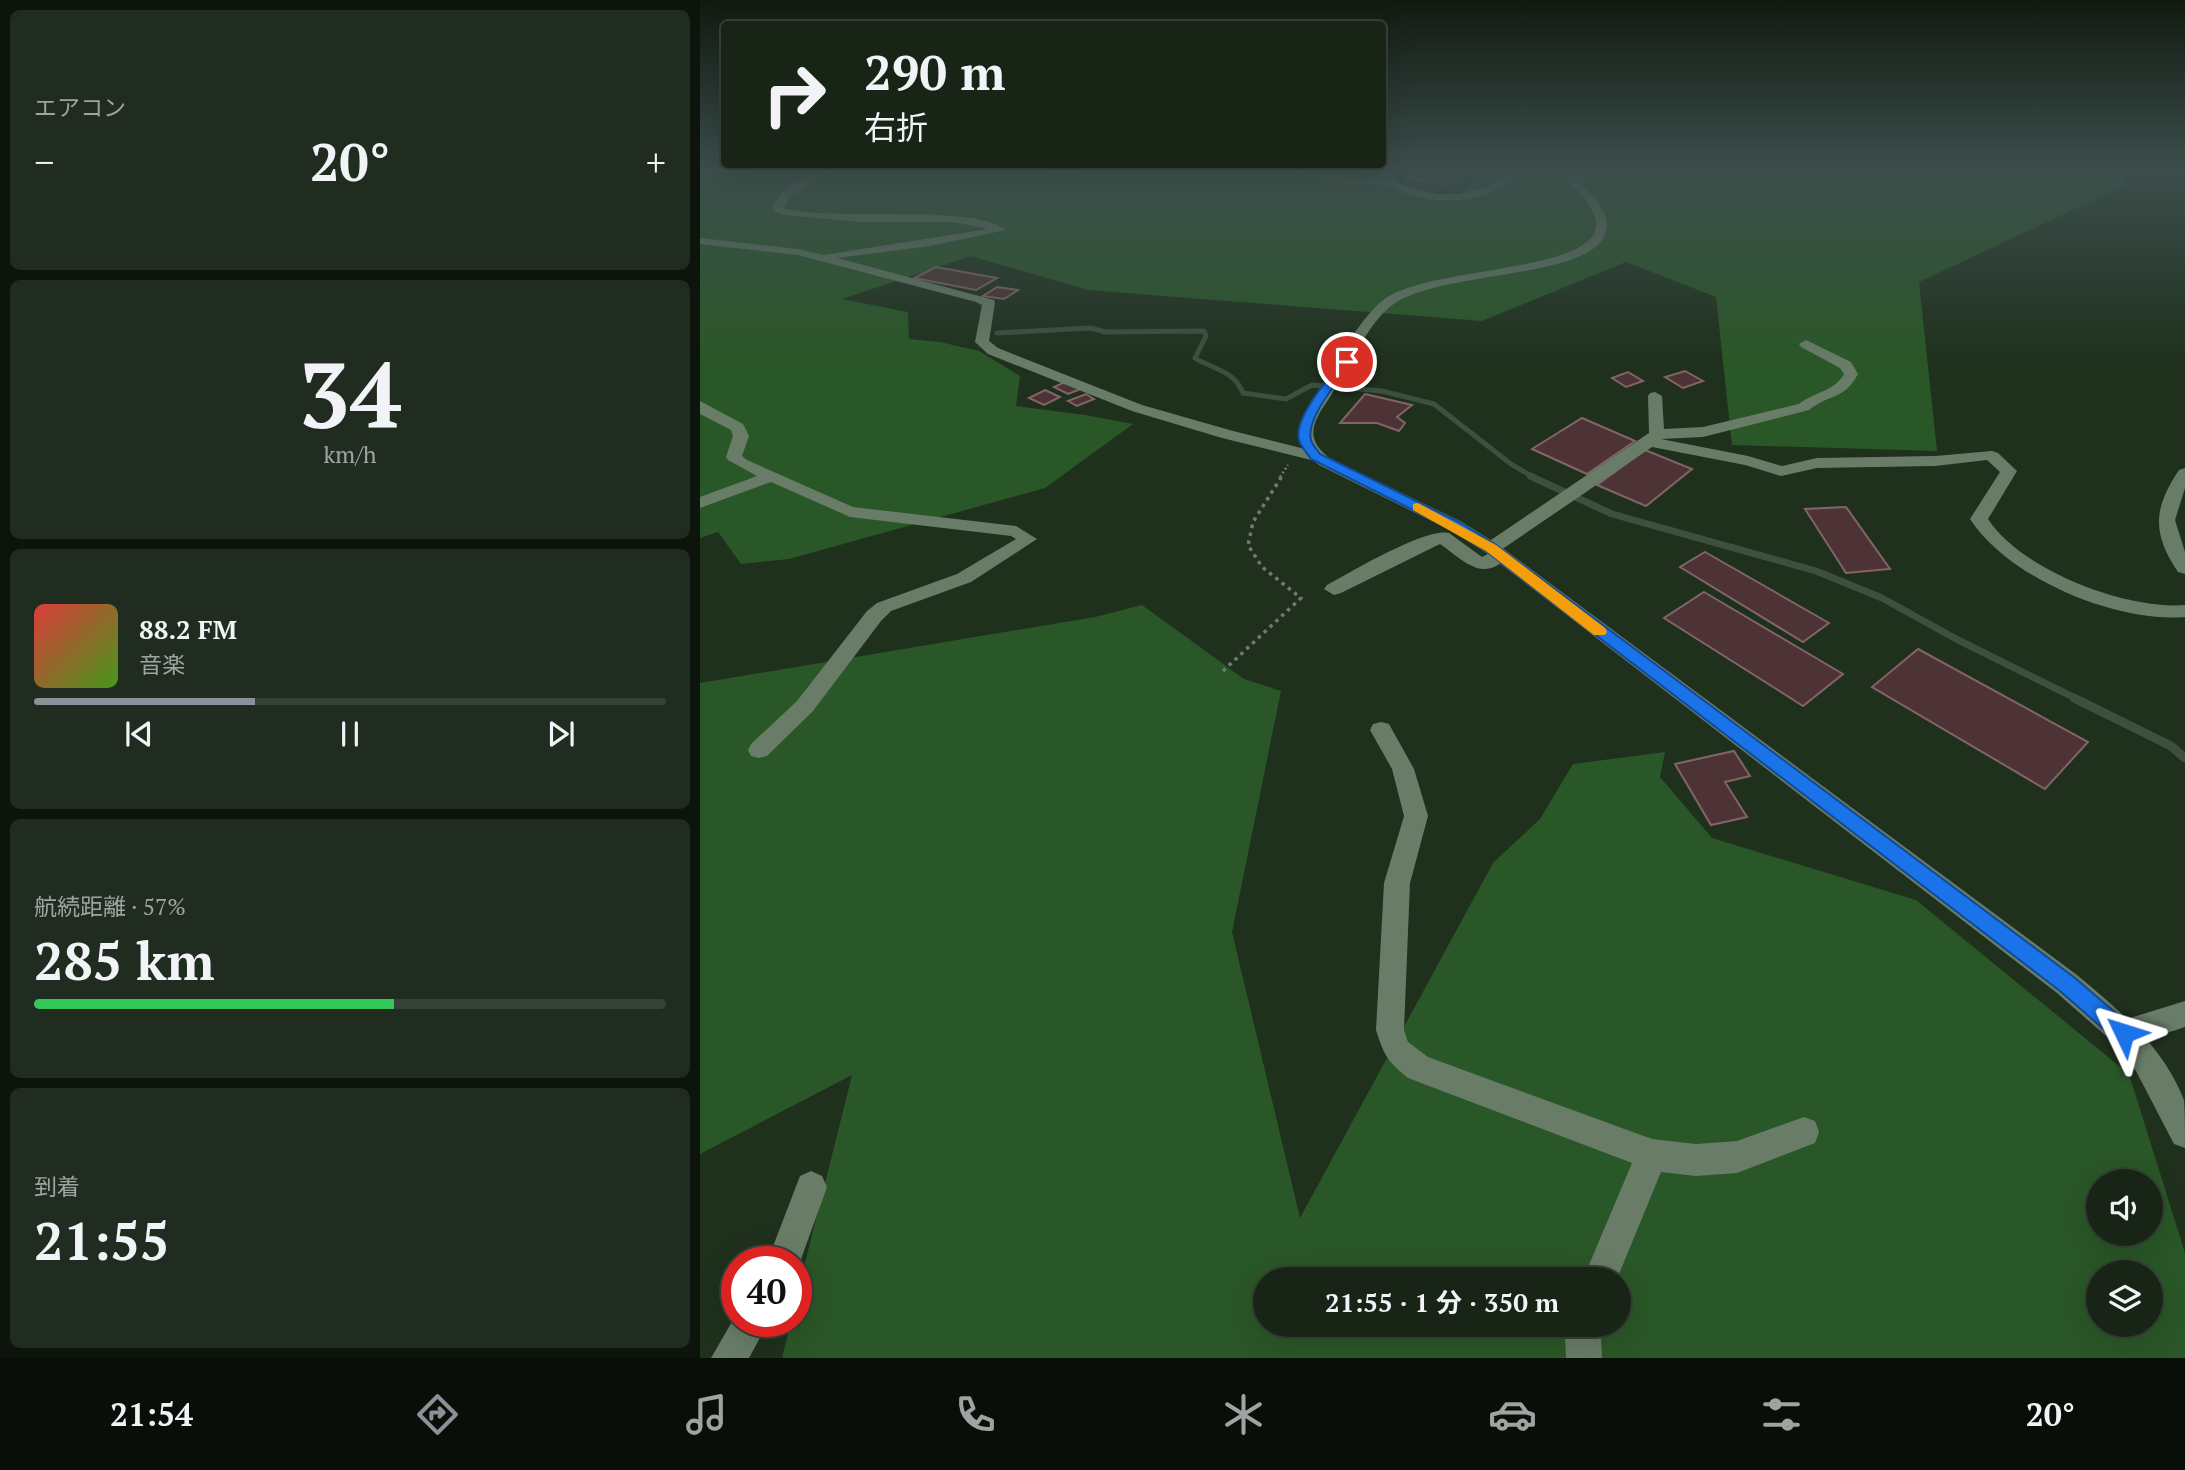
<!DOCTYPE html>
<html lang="ja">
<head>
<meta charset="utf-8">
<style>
  :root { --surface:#172416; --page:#202c1f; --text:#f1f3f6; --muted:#9ea4a1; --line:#364135; --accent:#8c9099 }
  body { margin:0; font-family:"PT Serif","Noto Sans JP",serif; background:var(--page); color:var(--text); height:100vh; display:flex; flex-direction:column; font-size:26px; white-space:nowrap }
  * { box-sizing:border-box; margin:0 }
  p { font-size:23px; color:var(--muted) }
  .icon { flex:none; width:38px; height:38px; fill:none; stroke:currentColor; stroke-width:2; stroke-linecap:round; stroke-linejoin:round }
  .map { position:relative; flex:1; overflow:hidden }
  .sheet { display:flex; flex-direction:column; gap:10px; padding:10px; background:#0d140c; width:700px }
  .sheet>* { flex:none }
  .hud { position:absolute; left:21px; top:21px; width:665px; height:147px; border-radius:7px; box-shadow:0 7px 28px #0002,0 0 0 2px var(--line); background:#172416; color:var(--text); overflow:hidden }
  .buttons { position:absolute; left:1386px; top:1169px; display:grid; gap:14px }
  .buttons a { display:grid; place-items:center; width:77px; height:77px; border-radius:50%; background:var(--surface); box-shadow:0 7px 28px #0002,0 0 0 2px var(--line); font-size:35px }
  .speed { position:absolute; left:21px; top:1246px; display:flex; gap:14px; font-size:35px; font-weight:700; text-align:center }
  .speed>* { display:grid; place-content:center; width:91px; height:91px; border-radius:50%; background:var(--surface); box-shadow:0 7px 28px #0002,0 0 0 2px var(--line); line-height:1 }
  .speed .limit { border:10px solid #d22; background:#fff; color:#111 }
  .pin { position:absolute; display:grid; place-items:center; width:60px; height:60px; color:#fff; margin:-30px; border:4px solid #fff; border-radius:50%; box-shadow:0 2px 7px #0007 }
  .me { position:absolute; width:77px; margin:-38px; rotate:311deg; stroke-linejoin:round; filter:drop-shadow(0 0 5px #0008) }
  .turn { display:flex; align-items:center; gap:24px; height:147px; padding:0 28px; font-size:32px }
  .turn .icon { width:91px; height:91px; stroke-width:2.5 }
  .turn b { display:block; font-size:49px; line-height:60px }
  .big { font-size:52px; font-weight:700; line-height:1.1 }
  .sheet .tile { flex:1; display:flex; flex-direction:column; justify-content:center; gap:10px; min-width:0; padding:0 24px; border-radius:10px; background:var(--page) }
  .sheet .dial { align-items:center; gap:0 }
  .dial b { font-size:91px; line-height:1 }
  .song { display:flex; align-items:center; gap:21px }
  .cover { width:84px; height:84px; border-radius:10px; background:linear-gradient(135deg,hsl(0 70% 55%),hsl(100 70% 35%)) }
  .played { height:7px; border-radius:4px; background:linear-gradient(90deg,var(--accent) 35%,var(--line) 35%) }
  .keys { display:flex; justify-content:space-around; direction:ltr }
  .heat { display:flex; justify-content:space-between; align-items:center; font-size:38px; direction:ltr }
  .charge { height:10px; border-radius:5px; background:linear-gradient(90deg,#34c759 57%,var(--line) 0) }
  .trip { position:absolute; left:553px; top:1267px; width:378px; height:70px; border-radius:35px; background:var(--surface); box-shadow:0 7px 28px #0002,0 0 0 2px var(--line); font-weight:700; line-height:70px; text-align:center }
  .menu { display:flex; height:112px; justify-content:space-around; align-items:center; background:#090e09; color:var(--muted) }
  .menu .icon { width:49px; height:49px }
  .menu .current { color:var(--accent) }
  .menu b { font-size:32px; color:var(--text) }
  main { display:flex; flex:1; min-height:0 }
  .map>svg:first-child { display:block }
  .green { fill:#2a5727; fill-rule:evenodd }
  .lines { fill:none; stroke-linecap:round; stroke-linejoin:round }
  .stream-far2 { stroke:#3e4f3e; stroke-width:5 }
  .stream-far1 { stroke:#3e4f3e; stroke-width:7 }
  .stream { stroke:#3e4f3e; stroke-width:9 }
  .building { fill:#4e3336; stroke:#826467; stroke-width:2 }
  .path-far1 { stroke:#6e7c6c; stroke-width:2.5; stroke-dasharray:2 2.5; stroke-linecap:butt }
  .path { stroke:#6e7c6c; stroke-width:3.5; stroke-dasharray:3.5 4.5; stroke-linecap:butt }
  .street { fill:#687c67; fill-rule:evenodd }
  .secondary { fill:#687c67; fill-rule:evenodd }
  .route { fill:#1a73e8; stroke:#114b97; stroke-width:2 }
  .slow { fill:#f59e0b }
</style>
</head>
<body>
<main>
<section class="sheet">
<div class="tile"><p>エアコン</p>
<div class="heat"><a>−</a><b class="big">20°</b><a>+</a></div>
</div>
<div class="tile dial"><b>34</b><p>km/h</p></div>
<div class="tile">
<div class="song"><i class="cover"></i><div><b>88.2 FM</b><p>音楽</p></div></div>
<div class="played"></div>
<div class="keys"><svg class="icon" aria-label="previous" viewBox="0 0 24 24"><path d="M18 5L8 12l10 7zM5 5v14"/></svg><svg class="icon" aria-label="pause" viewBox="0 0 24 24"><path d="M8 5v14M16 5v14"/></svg><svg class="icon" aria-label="next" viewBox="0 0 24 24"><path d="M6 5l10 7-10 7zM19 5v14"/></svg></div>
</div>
<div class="tile"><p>航続距離 · 57%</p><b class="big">285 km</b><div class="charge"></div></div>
<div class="tile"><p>到着</p><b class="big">21:55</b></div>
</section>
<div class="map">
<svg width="1485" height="1358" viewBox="0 0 1485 1358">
  <rect width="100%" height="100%" fill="#1f301d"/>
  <path class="green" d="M0,172H692L689,182L756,198L784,172H1424V186L1219,282L1237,451L1032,445L1016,297L926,262L782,321L388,290L271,256L142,299L208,312L209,339L240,342L279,351L320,376L316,406L385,415L433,424L345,488L89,559L41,564L18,532L0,538Z
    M442,605L544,679L581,691L532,932L600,1218L793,863L840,819L873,764L965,752L960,777L1012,838L1216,900L1429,1074L1485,1253V1358H82L91,1321H96V1299L152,1075L0,1154V683L395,617ZM1398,1181H1451V1234H1398ZM1398,1272H1451V1325H1398ZM565,1279H919V1325H565Z"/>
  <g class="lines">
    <path class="stream-far2" d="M297,333L391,328L405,332L504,331L506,336L495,358C514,370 534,370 543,393L586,399L612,385L682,391L734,404L811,464L833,477"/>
    <path class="stream-far1" d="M830,476L912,514L1116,571L1182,598L1258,640L1377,699"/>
    <path class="stream" d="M1374,698L1471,746L1485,758"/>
  </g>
  <path class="building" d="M713,172H763L749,184L706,179Z
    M236,267L297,278L276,290L214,278Z
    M297,287L318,290L304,299L283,296Z
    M985,371L1003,381L983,388L965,377Z
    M928,372L943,381L926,387L912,378Z
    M367,381L381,389L368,394L354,387Z
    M345,390L360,397L344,405L329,398Z
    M386,394L394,399L377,406L368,401Z
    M665,394L712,405L697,417L705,423L699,431L677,423H640Z
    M882,418L935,441L887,474L832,449Z
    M945,450L992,469L946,506L897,485Z
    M1146,507L1190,569L1146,573L1105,509Z
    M1005,552L1129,623L1103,642L980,567Z
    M1004,592L1143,674L1103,706L964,618Z
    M1218,649L1388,742L1345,789L1172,687Z
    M1034,751L1050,776L1025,782L1047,817L1011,825L975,764Z"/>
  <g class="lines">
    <path class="path-far1" d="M580,477L588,465"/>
    <path class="path" d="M523,671L601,598L562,567L548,545L553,522L582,476"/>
    <path class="street" d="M114,172H128L94,193L83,208C134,222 274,203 306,230L230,246L137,258L294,300L295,303L289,341L298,348L442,405L533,431L621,453L623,456L615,461L522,438L432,411L288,354L275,342L282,305L276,302L98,255L0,244V238L98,249L124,255L288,229L253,222H160L84,215L73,211C73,193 99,180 114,172Z
      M327,172H381L331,177Z
      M590,172L688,179L693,182L688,185L646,184Z
      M1106,340L1151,362L1158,374C1144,400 1131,393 1109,410L1003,437L961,439L1048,456L1082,466L1117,458L1235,456L1292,451L1298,453L1317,471L1288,519C1321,570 1426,610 1485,605V617C1416,623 1308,578 1270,519L1300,472L1287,460L1235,466L1117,468L1081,476L1045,465L952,447L801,550L809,555C784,585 763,560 740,544L641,593L634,595L624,589L627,585C651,572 726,527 749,533L782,557L790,553L782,548L785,544L949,433L948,396L950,393L955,392L962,396L964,429L1003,427L1099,404C1114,392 1135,391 1144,374L1140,368L1101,347L1099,344Z
      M0,401L43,424L49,436L42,456L47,460L153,507L316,526L337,539L271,582L191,611L181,621L113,711L67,756L59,758L51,756L48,750L51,744L97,701L167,611L177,603L257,574L316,539L311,536L150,517L71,482L0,508V497L57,476L28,460L26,457L33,436L31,430L0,414Z
      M1485,468V488L1475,520L1485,552V574L1478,572C1452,533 1453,509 1479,470Z
      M681,722L689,724L714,769L728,816L710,883L704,1030L708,1042L728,1057L952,1139L996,1144L1037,1141L1104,1117L1115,1121L1119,1132L1115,1143L1037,1173L996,1176L961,1172L917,1279H883L932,1163L708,1078C687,1061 684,1055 676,1030L684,883L704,816L692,769L670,730L673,724Z
      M1485,1001V1027L1424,1047L1414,1043L1410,1033L1414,1023Z
      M111,1171L122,1176L127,1187L96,1273V1262H67L100,1176Z
      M37,1313V1321H69L49,1358H11Z
      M870,1325H904L901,1338L902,1358H866L865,1338Z"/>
    <path class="secondary" d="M681,172H691L693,180C723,196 757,199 788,186C801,180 809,172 824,172C786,207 728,208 684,184Z
      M862,172H872C884,192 920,213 902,240C876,278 742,272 695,303C667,322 647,372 628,400C612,423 604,440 631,459L762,522L797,544L1377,975C1420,1011 1463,1046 1484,1100C1485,1113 1485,1134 1485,1148L1474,1144L1436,1071L1414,1043L1357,993L785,552L750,530L619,465C594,447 594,426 611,402C631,374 659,316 686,298C731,268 870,272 893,235C907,213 872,190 862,172Z"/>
  </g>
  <linearGradient id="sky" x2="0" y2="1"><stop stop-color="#111a10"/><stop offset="0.47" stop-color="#3c4e4c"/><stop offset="1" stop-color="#3c4e4c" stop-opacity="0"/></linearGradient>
  <rect width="1485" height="363" fill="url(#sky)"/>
  <path class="route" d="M643,359L652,362C640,379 605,418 611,440C612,445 617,449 620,454L761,523L796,545L1375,978L1431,1026L1435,1033L1431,1040L1424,1043L1416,1040L1360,991L786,551L751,529L611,459C607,453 601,447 599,440C593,418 630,377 643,359Z"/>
  <path class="slow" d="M718,503L796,545L905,628L907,632L905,635H894L786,551L713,510V504Z"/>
</svg>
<div class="buttons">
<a><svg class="icon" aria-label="sound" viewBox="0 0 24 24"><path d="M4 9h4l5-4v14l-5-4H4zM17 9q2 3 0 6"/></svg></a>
<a><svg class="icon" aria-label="layers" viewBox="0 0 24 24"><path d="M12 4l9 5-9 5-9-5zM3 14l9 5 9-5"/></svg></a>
</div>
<div class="speed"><div class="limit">40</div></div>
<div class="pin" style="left:647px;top:362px;background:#d93025"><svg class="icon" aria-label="arrive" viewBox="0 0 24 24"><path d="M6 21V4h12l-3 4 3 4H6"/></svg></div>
<svg class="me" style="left:1424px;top:1033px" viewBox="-20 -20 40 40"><path d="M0-17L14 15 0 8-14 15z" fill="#1a73e8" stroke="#fff" stroke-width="4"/></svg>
<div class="trip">21:55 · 1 分 · 350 m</div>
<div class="hud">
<div class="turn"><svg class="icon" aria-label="right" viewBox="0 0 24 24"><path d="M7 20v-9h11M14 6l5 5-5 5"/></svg><div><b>290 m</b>右折</div></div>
</div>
</div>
</main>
<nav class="menu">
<b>21:54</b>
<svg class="icon current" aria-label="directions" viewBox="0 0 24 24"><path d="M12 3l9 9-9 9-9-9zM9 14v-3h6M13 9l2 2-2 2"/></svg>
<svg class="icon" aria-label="music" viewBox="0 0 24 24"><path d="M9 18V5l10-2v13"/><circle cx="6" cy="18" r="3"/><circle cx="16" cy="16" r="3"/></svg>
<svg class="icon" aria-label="phone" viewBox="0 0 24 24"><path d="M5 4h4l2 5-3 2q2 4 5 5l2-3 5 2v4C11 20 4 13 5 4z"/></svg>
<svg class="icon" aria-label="climate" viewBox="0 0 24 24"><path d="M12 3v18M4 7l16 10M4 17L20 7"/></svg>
<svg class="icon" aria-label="car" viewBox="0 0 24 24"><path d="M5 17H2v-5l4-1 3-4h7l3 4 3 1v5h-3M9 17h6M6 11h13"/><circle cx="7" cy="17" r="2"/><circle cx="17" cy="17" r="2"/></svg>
<svg class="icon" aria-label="filters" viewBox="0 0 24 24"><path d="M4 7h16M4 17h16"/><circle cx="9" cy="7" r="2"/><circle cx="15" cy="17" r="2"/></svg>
<b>20°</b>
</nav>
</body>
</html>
